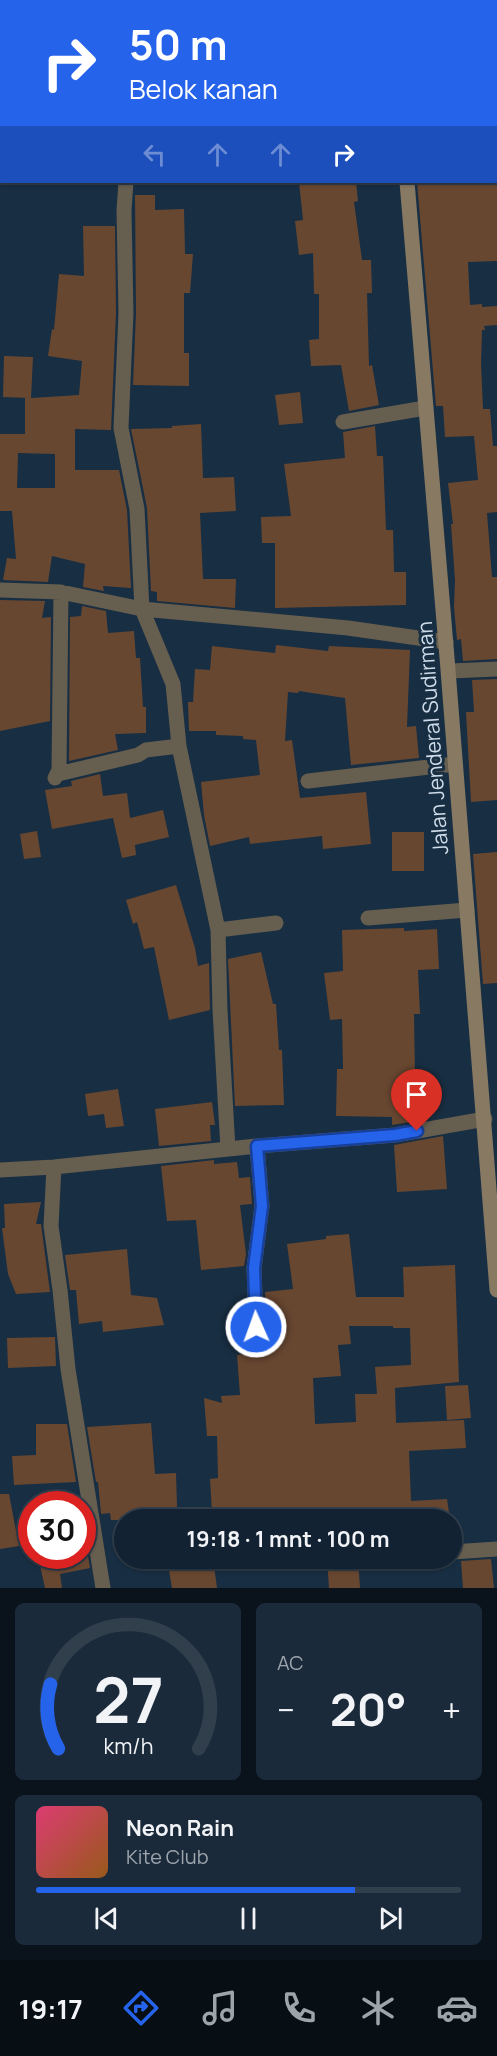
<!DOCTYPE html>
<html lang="id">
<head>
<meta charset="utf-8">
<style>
  :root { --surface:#122232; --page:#1b2a3a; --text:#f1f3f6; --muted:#9ca4ac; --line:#313f4d; --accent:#2563eb }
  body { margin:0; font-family:Manrope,sans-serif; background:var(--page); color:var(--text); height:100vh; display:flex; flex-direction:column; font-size:22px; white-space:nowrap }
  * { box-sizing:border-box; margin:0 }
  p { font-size:20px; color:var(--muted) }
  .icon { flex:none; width:33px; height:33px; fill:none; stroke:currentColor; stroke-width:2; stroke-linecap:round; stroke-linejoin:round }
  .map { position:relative; height:1588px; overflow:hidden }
  .sheet { display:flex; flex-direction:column; gap:15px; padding:15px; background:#0a131c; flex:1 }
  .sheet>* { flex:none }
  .guide { position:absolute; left:0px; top:0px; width:498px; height:183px; box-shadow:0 2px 4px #0004,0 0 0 2px var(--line); background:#2563eb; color:#fff; overflow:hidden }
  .speed { position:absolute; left:18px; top:1491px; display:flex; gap:12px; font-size:30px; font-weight:700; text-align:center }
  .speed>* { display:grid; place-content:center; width:78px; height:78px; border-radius:50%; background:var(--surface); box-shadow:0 2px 4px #0004,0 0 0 2px var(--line); line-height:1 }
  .speed .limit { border:9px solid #d22; background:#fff; color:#111 }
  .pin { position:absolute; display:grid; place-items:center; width:51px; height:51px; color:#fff; margin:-62px -26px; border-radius:50% 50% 50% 0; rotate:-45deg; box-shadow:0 0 6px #0007 }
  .pin .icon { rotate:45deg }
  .me { position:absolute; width:66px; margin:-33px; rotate:358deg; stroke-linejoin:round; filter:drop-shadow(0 0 4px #0008) }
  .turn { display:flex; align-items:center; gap:21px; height:126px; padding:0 30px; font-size:27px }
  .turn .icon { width:78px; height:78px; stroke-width:2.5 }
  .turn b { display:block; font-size:42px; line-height:51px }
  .lanes { display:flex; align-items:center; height:57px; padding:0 30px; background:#0003; justify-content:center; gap:30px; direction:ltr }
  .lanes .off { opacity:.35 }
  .big { font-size:45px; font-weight:700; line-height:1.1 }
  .sheet .tile { flex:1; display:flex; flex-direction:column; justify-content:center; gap:9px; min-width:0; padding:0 21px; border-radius:9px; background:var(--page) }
  .sheet .dial { align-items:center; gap:0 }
  .dial svg { height:156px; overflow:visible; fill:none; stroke:var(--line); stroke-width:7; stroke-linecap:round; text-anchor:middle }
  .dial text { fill:var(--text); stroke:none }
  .song { display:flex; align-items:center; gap:18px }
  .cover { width:72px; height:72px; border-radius:9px; background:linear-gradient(135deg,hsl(340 70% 55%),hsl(30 70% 35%)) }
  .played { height:6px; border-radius:3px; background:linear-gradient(90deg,var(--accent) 75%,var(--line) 75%) }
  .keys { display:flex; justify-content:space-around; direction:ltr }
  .heat { display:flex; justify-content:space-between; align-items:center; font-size:33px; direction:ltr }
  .sheet .tiles { flex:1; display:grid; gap:15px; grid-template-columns:1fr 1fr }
  .tile:last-child { grid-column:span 2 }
  .trip { position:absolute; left:114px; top:1509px; width:348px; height:60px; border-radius:30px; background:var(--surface); box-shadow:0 2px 4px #0004,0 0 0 2px var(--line); font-weight:700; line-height:60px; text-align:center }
  .menu { display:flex; height:96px; justify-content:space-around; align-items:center; background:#070e14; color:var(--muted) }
  .menu .icon { width:42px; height:42px }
  .menu .on { color:var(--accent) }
  .menu b { font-size:27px; color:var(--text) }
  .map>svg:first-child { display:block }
  .building { fill:#684731; fill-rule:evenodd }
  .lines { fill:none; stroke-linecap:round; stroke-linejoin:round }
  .minor { stroke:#665e4f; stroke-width:15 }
  .secondary { stroke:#877962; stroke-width:15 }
  .route-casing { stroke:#184099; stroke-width:15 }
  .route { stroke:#2563eb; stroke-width:10 }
  .labels { text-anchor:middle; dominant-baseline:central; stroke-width:6; stroke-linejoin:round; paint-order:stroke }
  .street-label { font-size:21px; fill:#cedbe9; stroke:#182e42 }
</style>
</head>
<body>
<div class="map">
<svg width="497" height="1588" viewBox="0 0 497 1588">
  <rect width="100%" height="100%" fill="#182e42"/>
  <path class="building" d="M299,182H356L358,201L354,202L362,260H371L372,293H367L369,366L372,365L379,405L349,411L341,365L311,366L309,340L319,339V294H314L313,253L299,255L295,221L303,220Z
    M417,182H497V261L468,262L470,305L482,304V307L497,306V325L484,326L485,330H482L481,363L483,409H490L493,446H497V512L487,513L492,577H497V659L463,661L461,639L457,640L454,607L455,580L451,524H453L448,483L478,480L474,436L445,437L443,406H436Z
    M135,195H155V210L184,209L185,254H193L190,293H184V353H189V386L133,385L136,313Z
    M83,226H115L116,313L111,430L75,429V470H119L127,510L131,588L103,586L104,591L83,587L85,564L52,556L48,582L3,580L7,558L16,559L12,511H0V434H25V398H29L3,397L4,356L33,357L31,398L79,395L82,361L48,356L52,329L54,330L59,274L84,276ZM18,453L55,454V488H17Z
    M300,392L303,423L279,425L275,395Z
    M201,424L203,478L234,477L236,511L200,513L203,579H236L235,608L157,601V592L151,591L147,508L131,429L172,428V426Z
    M375,426L377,456H383L386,530H393L394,572H406V605L275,608V543H262L261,517L291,516L284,464L345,458L343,432Z
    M0,600L45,601L42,618L51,617L50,721L0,731Z
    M82,606L106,611L108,633L134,631L136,658H140L143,707H146V733L115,734L118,750L69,761L70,617L81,616Z
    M276,645L328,651L329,646L410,650L407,727L416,726L419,758L351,765L345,698L299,691L298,693L288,692L285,741L292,740L300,798L366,792L371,844L323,849L322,836L250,844L249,837L210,846L204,815L201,782L260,775L256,740L243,739V736L216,735V731H189L188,702H193L195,669L210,670L212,646L275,653Z
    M497,679V800L471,802L466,712H474L472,680Z
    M100,774L103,796L127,793L130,818L163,810L169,837L135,845L136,855L122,858L113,818L52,829L45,790L72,786L71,781Z
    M37,831L41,857L24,859L20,834Z
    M392,832H424V871H392Z
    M497,852V983L483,984L473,854Z
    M176,885L195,948L198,966L209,963L210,1010L169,1020L154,947L144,949L137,922L133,924L126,900Z
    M404,928V931L437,929L439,969L418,970L420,1014H414L415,1077H417L416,1121L392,1125V1117L336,1116L337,1069H343L342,1019L330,1020L324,973L343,971L342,930Z
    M261,952L273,1004H276L279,1050H282L284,1105L235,1106L228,959Z
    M118,1089L124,1126L106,1128L104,1114L88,1116L85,1094Z
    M212,1102L215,1125H210L211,1141L159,1146L155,1109Z
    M443,1136L447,1189L397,1192L394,1145Z
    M214,1160V1164L237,1162L239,1178L250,1177L252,1204L240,1205L246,1254L244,1266L201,1270L196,1220L167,1221L161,1166Z
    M41,1202L36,1224H41L50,1292L16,1294L8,1274L2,1228H5L4,1204Z
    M349,1234L356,1297H404L403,1267L455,1265L459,1382L395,1388L396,1423L464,1420L466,1448L409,1451L411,1501L447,1499L450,1520H315L314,1516L286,1520H230V1510L212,1512L210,1479L218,1478L217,1436H207L204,1398L222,1403L221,1396L240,1395L237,1355L269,1352L265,1292L293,1289L287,1244L326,1239V1236ZM349,1326H393V1328H410L411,1365L375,1367L377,1394H355L356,1422L315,1424L313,1378L341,1376L338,1345L351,1344Z
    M127,1249L131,1295L157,1298L164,1325L103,1332L102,1321L79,1324L76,1290H70L65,1255Z
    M55,1337L56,1366L8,1368L7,1338Z
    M468,1385L471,1418L447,1420L445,1386Z
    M151,1423L155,1474L176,1473L177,1507L164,1508V1520H111L110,1513L101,1514L98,1482H96L87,1427Z
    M36,1424H67L76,1482L14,1485L12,1456L36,1455Z
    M0,1494H9L19,1546L0,1549Z
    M38,1556H88L90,1568L60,1574L62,1588H45Z
    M167,1558H213L217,1588H172Z
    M327,1558H358L360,1588H329Z
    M491,1559L494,1588H463L461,1561Z"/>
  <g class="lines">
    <path class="minor" d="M496,60H497
      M126,182L124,210L126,313L121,428L137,509L142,609L173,684L179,746L218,930L220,1010L228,1149
      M343,422L425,408
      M0,590L61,592L142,609L348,628L446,642
      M450,671L497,669
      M58,774L138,755L146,750L179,746
      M55,778L59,770L61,592
      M308,781L455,764
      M368,918L467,910
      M218,930L276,923
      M54,1167L51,1226L60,1290L68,1369L103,1588
      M0,1170L54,1167L257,1146L395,1135L485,1119
      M256,1327L254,1268L262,1206L257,1146
      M452,1552L497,1549"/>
    <path class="secondary" d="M391,0V2
      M407,182C438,551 470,921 497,1290"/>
  </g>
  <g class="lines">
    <g class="route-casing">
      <path id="route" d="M256,1327L254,1268L262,1206L257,1146L395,1135L417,1131"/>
    </g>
    <use href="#route" class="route"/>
  </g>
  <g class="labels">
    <g class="street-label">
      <text transform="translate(432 738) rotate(-94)">Jalan Jenderal Sudirman</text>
    </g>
  </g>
</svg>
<div class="speed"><div class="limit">30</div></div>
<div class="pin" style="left:417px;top:1131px;background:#d93025"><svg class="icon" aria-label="arrive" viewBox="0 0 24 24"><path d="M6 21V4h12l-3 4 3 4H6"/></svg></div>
<svg class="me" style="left:256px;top:1327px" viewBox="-20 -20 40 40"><circle r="17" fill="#2563eb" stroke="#fff" stroke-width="3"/><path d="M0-11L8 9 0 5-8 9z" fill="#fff"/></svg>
<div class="trip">19:18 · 1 mnt · 100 m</div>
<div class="guide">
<div class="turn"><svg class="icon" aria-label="right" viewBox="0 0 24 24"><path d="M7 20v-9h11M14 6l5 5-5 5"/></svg><div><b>50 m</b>Belok kanan</div></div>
<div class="lanes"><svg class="icon off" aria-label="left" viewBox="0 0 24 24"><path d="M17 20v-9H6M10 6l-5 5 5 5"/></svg><svg class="icon off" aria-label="ahead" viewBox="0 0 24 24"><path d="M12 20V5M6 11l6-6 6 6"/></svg><svg class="icon off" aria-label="ahead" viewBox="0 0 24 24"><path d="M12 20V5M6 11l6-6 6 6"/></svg><svg class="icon" aria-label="right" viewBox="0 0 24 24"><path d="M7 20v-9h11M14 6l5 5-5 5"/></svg></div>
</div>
</div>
<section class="sheet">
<div class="tiles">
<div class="tile dial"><svg viewBox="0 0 100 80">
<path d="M14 69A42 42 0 1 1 86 69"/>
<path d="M14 69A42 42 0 0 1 10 36" stroke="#2563eb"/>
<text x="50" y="56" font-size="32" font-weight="700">27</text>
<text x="50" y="72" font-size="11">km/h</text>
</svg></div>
<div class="tile"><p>AC</p>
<div class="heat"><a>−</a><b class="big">20°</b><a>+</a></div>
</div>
<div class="tile">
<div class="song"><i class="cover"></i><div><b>Neon Rain</b><p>Kite Club</p></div></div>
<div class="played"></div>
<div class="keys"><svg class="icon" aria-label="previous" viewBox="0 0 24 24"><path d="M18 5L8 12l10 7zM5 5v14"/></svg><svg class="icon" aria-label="pause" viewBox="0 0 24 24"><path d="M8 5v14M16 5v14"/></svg><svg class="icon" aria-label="next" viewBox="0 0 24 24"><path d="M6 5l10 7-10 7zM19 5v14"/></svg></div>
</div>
</div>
</section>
<nav class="menu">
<b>19:17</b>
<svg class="icon on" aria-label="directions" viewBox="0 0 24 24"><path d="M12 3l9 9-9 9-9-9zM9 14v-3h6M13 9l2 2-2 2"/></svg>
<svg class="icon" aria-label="music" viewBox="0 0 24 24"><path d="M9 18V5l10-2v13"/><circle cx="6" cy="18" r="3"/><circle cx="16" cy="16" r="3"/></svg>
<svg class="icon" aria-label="phone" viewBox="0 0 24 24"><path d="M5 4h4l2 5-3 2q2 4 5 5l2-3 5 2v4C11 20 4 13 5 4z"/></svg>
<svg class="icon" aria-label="climate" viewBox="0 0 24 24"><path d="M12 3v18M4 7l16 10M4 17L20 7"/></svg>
<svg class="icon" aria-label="car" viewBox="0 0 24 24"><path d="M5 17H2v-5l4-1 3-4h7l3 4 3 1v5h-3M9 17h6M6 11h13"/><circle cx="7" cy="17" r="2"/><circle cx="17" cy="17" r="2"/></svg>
</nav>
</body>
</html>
